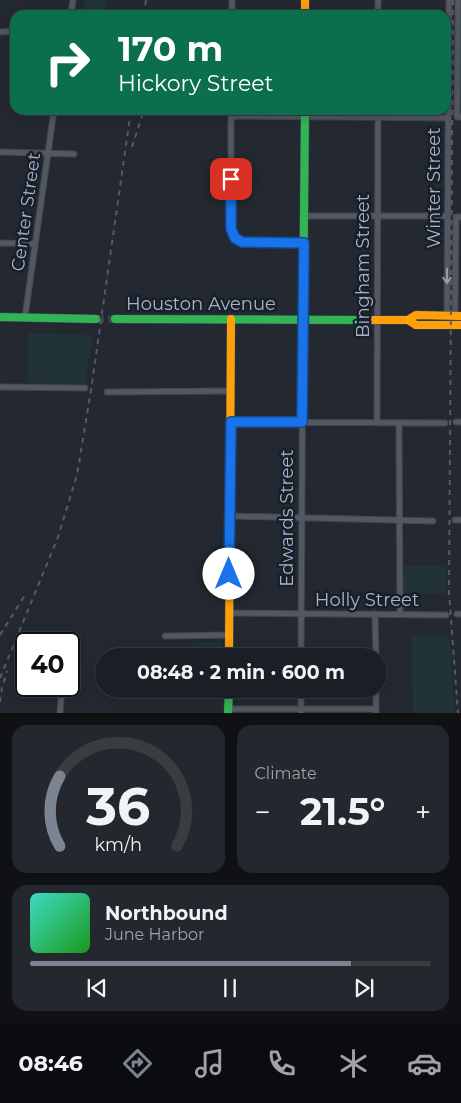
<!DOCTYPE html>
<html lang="en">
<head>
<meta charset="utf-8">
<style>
  :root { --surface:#1b1f25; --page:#24272d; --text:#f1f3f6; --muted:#a0a2a7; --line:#393d42; --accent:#7c8391 }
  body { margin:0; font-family:Montserrat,sans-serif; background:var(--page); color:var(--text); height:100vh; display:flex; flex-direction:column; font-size:19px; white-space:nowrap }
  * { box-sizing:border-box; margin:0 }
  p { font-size:16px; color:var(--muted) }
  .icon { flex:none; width:28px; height:28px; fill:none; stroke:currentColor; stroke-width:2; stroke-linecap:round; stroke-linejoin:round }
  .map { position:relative; height:713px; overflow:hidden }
  .panel { display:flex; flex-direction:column; gap:12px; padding:12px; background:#0f1114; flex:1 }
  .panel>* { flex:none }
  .banner { position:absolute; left:10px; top:10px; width:441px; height:105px; border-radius:15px; box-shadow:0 2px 12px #0003,0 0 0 1px var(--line); background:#0b6e4f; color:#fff; overflow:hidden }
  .speed { position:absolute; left:15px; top:632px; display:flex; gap:10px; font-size:25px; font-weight:700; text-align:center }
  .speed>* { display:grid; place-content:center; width:65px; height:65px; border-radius:50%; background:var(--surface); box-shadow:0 2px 12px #0003,0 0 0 1px var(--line); line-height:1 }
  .speed .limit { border:2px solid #111; border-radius:8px; background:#fff; color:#111 }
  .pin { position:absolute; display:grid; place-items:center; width:42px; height:42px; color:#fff; margin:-21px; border-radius:10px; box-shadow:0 2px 8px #0006 }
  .me { position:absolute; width:55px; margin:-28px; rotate:0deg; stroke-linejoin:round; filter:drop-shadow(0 0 4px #0008) }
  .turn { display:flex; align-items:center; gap:18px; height:105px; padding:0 25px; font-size:22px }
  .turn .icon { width:65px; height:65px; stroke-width:2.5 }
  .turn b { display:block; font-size:35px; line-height:42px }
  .big { font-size:38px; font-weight:700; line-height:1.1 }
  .panel .card { flex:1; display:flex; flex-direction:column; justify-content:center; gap:8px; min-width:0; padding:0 18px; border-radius:15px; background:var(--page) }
  .panel .dial { align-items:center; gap:0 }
  .dial svg { height:130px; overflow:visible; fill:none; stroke:var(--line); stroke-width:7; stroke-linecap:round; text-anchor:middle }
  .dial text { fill:var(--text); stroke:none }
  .song { display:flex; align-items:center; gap:15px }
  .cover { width:60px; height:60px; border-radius:8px; background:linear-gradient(135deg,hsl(170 70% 55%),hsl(120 70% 35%)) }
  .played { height:5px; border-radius:2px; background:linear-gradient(90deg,var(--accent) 80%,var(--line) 80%) }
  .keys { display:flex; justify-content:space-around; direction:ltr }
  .heat { display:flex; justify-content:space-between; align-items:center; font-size:28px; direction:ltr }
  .panel .tiles { flex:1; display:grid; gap:12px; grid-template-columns:1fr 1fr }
  .card:last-child { grid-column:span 2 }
  .trip { position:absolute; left:95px; top:648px; width:292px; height:50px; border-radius:25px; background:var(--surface); box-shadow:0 2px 12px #0003,0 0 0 1px var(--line); font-weight:700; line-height:50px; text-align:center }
  .dock { display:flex; height:80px; justify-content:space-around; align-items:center; background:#0b0c0f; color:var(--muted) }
  .dock .icon { width:35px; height:35px }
  .dock .active { color:var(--accent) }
  .dock b { font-size:22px; color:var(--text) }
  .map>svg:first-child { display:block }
  .green { fill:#213337 }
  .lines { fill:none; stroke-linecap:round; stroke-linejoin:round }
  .secondary-tunnel { stroke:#383e47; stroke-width:8; stroke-dasharray:8 4; stroke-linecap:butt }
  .street-casing { stroke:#41464e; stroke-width:7 }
  .fast-casing { stroke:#41464e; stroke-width:9 }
  .slow-casing { stroke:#41464e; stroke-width:9 }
  .street { stroke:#525760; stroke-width:5 }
  .fast { stroke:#30b455; stroke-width:8 }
  .slow { stroke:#ff9f0a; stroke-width:8 }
  .rail { stroke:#575b63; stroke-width:2; stroke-dasharray:5 5; stroke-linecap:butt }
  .oneway { stroke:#959dac }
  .route-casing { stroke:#114b97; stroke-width:12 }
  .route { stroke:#1a73e8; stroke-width:9 }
  .labels { text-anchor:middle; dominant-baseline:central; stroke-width:5; stroke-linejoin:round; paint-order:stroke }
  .street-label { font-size:18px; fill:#abb4c5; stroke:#171f2b }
</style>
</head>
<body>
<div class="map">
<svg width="461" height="713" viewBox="0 0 461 713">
  <rect width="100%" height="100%" fill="#242931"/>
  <path class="green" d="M85,0H106L104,15H83Z
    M28,333L93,335L85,384L28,383Z
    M402,565L446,566V594L402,593Z
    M412,635H449L455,713H413Z
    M222,642V656H192L191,643Z"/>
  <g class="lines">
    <path class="secondary-tunnel" d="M96,319H115"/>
    <g class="street-casing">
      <path id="street" d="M458,0L457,117H461
        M71,15L73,0
        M232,15V0
        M378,15V0
        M0,32L15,31
        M231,110V229C233,236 235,240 243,242L304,243
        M231,116L448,118
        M0,152L74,154
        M304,216H447
        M0,243L35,244
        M447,315L449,0
        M455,316L456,217H461
        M25,317L54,110
        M0,387L85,388
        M107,392L230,391
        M231,422L445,423
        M456,422H461
        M377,423L378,110
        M399,423L400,614
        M230,516L433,521
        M455,520H461
        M229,613L446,615
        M375,614L376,656
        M457,614H461
        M165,636L229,635
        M301,656L303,320
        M301,689V713
        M376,689V713
        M228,709H376
        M60,713L62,686"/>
    </g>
    <g class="fast-casing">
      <path id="fast" d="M0,317L96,319
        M115,319L361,320
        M303,320L305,110
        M228,713L229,689"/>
    </g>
    <g class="slow-casing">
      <path id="slow" d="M305,0V15
        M361,320H408L416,325H461
        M408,320L416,315L461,316
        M229,656L231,319"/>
    </g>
    <use href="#street" class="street"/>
    <use href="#fast" class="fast"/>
    <use href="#slow" class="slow"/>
    <path class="rail" d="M453,0L449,592L458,713
      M144,15L146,0
      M132,147L144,110
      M0,635L25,595
      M0,678L58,537L77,475L91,390L131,110
      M0,702L2,688L7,671"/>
  </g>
  <defs><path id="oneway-shaft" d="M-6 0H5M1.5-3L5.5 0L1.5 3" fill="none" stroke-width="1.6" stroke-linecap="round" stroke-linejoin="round" transform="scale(1.25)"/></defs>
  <use class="oneway" href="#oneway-shaft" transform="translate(447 276) rotate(90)"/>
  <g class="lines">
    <g class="route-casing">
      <path id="route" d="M229,574L231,422H302L304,243L242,242L235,238L231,229V179"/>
    </g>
    <use href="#route" class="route"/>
  </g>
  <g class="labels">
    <g class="street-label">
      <text transform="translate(434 188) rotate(-90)">Winter Street</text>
      <text transform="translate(26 212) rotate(-82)">Center Street</text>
      <text transform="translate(363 266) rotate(-90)">Bingham Street</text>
      <text x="201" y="304">Houston Avenue</text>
      <text transform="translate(287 518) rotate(-90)">Edwards Street</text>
      <text x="367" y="600">Holly Street</text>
    </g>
  </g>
</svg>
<div class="speed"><div class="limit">40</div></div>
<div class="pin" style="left:231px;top:179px;background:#d93025"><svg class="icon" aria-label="arrive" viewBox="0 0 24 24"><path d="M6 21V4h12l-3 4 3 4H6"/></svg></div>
<svg class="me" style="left:229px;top:574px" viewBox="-20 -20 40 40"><circle r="19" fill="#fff"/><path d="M0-13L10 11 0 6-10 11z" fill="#1a73e8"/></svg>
<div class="trip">08:48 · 2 min · 600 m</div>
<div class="banner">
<div class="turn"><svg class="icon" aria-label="right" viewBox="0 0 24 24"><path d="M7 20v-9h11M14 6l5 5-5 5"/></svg><div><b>170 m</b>Hickory Street</div></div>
</div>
</div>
<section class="panel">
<div class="tiles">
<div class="card dial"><svg viewBox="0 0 100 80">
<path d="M14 69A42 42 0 1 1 86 69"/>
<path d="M14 69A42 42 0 0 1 14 26" stroke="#7c8391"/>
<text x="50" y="56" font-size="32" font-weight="700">36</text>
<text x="50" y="72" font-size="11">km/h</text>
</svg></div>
<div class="card"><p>Climate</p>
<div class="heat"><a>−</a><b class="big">21.5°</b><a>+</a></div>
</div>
<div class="card">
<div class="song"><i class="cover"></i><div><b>Northbound</b><p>June Harbor</p></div></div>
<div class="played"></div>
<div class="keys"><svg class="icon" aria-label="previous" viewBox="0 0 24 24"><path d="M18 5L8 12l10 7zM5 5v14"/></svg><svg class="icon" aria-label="pause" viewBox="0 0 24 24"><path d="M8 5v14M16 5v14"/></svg><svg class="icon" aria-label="next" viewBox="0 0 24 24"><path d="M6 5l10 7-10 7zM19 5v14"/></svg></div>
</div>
</div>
</section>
<nav class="dock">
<b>08:46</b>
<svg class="icon active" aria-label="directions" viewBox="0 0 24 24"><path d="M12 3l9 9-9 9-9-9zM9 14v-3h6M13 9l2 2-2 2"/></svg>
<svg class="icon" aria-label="music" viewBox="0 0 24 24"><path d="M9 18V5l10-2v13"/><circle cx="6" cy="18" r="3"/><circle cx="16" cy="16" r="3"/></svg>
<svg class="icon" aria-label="phone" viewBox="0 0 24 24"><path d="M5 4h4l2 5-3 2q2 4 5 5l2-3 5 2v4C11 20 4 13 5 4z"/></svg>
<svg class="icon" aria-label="climate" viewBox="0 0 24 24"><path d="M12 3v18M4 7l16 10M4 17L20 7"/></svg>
<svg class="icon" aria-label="car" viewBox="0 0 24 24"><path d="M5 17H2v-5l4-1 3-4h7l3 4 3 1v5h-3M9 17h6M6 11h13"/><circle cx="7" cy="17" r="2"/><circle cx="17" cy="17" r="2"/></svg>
</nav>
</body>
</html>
